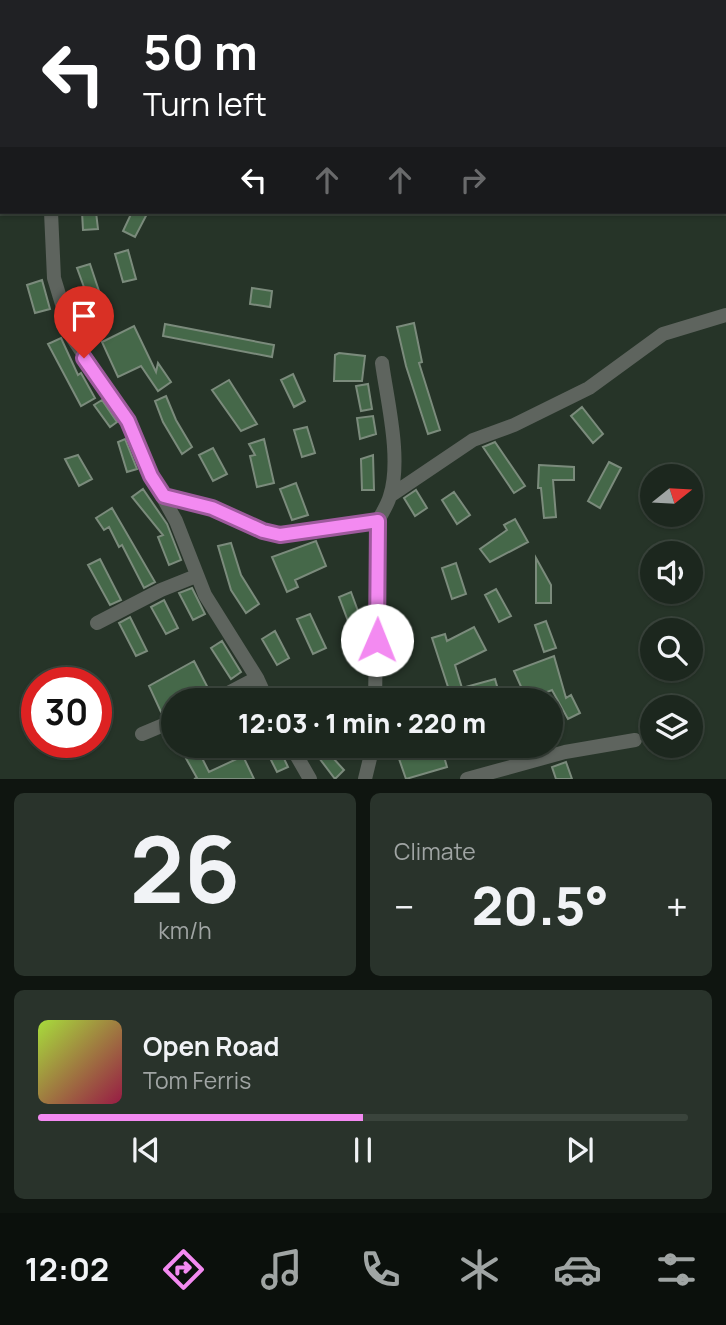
<!DOCTYPE html>
<html lang="en">
<head>
<meta charset="utf-8">
<style>
  :root { --surface:#1c271e; --page:#29332b; --text:#f1f3f6; --muted:#a0a5a4; --line:#3a443c; --accent:#f38af1 }
  body { margin:0; font-family:Manrope,sans-serif; background:var(--page); color:var(--text); height:100vh; display:flex; flex-direction:column; font-size:26px; white-space:nowrap }
  * { box-sizing:border-box; margin:0 }
  p { font-size:23px; color:var(--muted) }
  .icon { flex:none; width:38px; height:38px; fill:none; stroke:currentColor; stroke-width:2; stroke-linecap:round; stroke-linejoin:round }
  .map { position:relative; height:779px; overflow:hidden }
  .details { display:flex; flex-direction:column; gap:14px; padding:14px; background:#0f1510; flex:1 }
  .details>* { flex:none }
  .banner { position:absolute; left:0px; top:0px; width:726px; height:214px; box-shadow:0 2px 5px #0004,0 0 0 2px var(--line); background:#202124; color:#fff; overflow:hidden }
  .needle { width:46px; rotate:72deg }
  .buttons { position:absolute; left:640px; top:464px; display:grid; gap:14px }
  .buttons a { display:grid; place-items:center; width:63px; height:63px; border-radius:50%; background:var(--surface); box-shadow:0 2px 5px #0004,0 0 0 2px var(--line); font-size:35px }
  .speed { position:absolute; left:21px; top:667px; display:flex; gap:14px; font-size:35px; font-weight:700; text-align:center }
  .speed>* { display:grid; place-content:center; width:91px; height:91px; border-radius:50%; background:var(--surface); box-shadow:0 2px 5px #0004,0 0 0 2px var(--line); line-height:1 }
  .speed .limit { border:10px solid #d22; background:#fff; color:#111 }
  .pin { position:absolute; display:grid; place-items:center; width:60px; height:60px; color:#fff; margin:-72px -30px; border-radius:50% 50% 50% 0; rotate:-45deg; box-shadow:0 0 7px #0007 }
  .pin .icon { rotate:45deg }
  .me { position:absolute; width:77px; margin:-38px; rotate:1deg; stroke-linejoin:round; filter:drop-shadow(0 0 5px #0008) }
  .turn { display:flex; align-items:center; gap:24px; height:147px; padding:0 28px; font-size:32px }
  .turn .icon { width:91px; height:91px; stroke-width:2.5 }
  .turn b { display:block; font-size:49px; line-height:60px }
  .lanes { display:flex; align-items:center; height:66px; padding:0 28px; background:#0003; justify-content:center; gap:35px; direction:ltr }
  .lanes .off { opacity:.35 }
  .big { font-size:52px; font-weight:800; line-height:1.1 }
  .details .card { flex:1; display:flex; flex-direction:column; justify-content:center; gap:10px; min-width:0; padding:0 24px; border-radius:10px; background:var(--page) }
  .details .dial { align-items:center; gap:0 }
  .dial b { font-size:91px; line-height:1 }
  .song { display:flex; align-items:center; gap:21px }
  .cover { width:84px; height:84px; border-radius:10px; background:linear-gradient(135deg,hsl(80 70% 55%),hsl(340 70% 35%)) }
  .played { height:7px; border-radius:4px; background:linear-gradient(90deg,var(--accent) 50%,var(--line) 50%) }
  .keys { display:flex; justify-content:space-around; direction:ltr }
  .heat { display:flex; justify-content:space-between; align-items:center; font-size:38px; direction:ltr }
  .details .tiles { flex:1; display:grid; gap:14px; grid-template-columns:1fr 1fr }
  .card:last-child { grid-column:span 2 }
  .trip { position:absolute; left:161px; top:688px; width:402px; height:70px; border-radius:35px; background:var(--surface); box-shadow:0 2px 5px #0004,0 0 0 2px var(--line); font-weight:800; line-height:70px; text-align:center }
  .dock { display:flex; height:112px; justify-content:space-around; align-items:center; background:#0b100c; color:var(--muted) }
  .dock .icon { width:49px; height:49px }
  .dock .selected { color:var(--accent) }
  .dock b { font-size:32px; color:var(--text) }
  .map>svg:first-child { display:block }
  .building { fill:#456849; stroke:#7b8b7c; stroke-width:2 }
  .lines { fill:none; stroke-linecap:round; stroke-linejoin:round }
  .minor { stroke:#5e645e; stroke-width:14 }
  .route-casing { stroke:#9e5a9d; stroke-width:18 }
  .route { stroke:#f38af1; stroke-width:12 }
</style>
</head>
<body>
<div class="map">
<svg width="726" height="779" viewBox="0 0 726 779">
  <rect width="100%" height="100%" fill="#263428"/>
  <path class="building" d="M82,212H96L98,229L83,230Z
    M132,212H148L135,237L123,231Z
    M128,250L136,279L123,282L115,254Z
    M90,264L100,294L88,298L77,268Z
    M42,280L50,309L35,313L27,285Z
    M252,288L272,291L270,307L250,304Z
    M414,323L422,362L419,363L440,430L428,434L406,366L397,327Z
    M165,324L274,345L272,357L163,336Z
    M134,326L156,372L158,363L171,382L158,391L141,366L118,377L102,342Z
    M61,338L78,375L81,373L95,398L81,406L48,344Z
    M339,353L365,356L362,381H334L335,355Z
    M293,374L305,401L294,407L281,380Z
    M229,380L257,424L241,431L212,390Z
    M368,384L372,409L361,411L356,386Z
    M166,396L176,420L192,447L182,454L163,422L155,401Z
    M102,400L117,422L110,427L94,405Z
    M582,407L603,434L593,443L571,416Z
    M373,416L376,434L360,439L357,418Z
    M307,427L315,453L302,457L294,430Z
    M125,439L137,469L127,472L118,442Z
    M264,439L274,483L257,487L250,456L255,455L249,444Z
    M495,442L525,486L514,493L483,447Z
    M213,448L227,474L213,481L199,455Z
    M78,455L92,479L79,486L65,459Z
    M373,455L374,490H362L361,459Z
    M609,462L621,468L600,508L588,501Z
    M539,465L574,467V480H553L556,517L544,518L541,488H538Z
    M296,483L308,515L292,520L280,489Z
    M143,489L167,524L181,560L169,565L158,537L163,535L132,497Z
    M416,490L427,508L415,516L404,498Z
    M454,492L470,515L457,524L442,500Z
    M112,508L155,582L144,588L122,545L119,547L109,527L104,530L96,518Z
    M515,519L528,542L490,562L480,549L507,530L504,525Z
    M316,541L326,566L295,580L298,587L287,592L272,557Z
    M231,543L241,575L259,604L246,613L231,590L218,546Z
    M536,558L551,585V603H536Z
    M100,559L121,600L110,605L88,565Z
    M456,563L466,594L452,599L442,568Z
    M192,588L205,614L193,620L179,593Z
    M496,589L511,616L499,622L485,595Z
    M351,592L366,633L354,637L339,597Z
    M164,600L178,628L166,634L151,607Z
    M310,614L326,648L313,654L297,619Z
    M130,617L147,651L136,656L119,623Z
    M546,621L556,648L544,652L535,625Z
    M474,627L486,650L455,665L462,688L495,679L501,700H428L427,696L449,690L432,638L445,634L447,641Z
    M275,631L289,658L277,665L262,639Z
    M222,641L241,672L231,679L211,648Z
    M554,656L566,698L571,695L580,713L568,719L552,690L527,700L514,671Z
    M194,661L209,690L189,700H173V707L161,712L149,686Z
    M179,746H196L209,772L243,756L254,779H194L197,778Z
    M264,746H278L288,767L277,772Z
    M310,746H322L344,770L335,779Z
    M422,746H441L447,767L406,779L397,753Z
    M566,762L572,779H556L552,767Z"/>
  <g class="lines">
    <path class="minor" d="M51,212L54,278L72,337L128,421L151,476L176,521L205,595L257,678L267,700
      M164,496L212,508L263,531L280,535L378,521
      M390,496L473,440L514,425L589,388L663,334L726,315
      M97,623L161,590L196,576
      M215,700L257,678
      M375,700L378,521C382,513 388,504 390,496C402,459 387,400 382,363
      M142,734L173,721
      M291,746L310,779
      M365,779L373,746
      M467,779L565,752L635,740"/>
  </g>
  <g class="lines">
    <g class="route-casing">
      <path id="route" d="M84,358L128,421L151,476L164,496L212,508L263,531L280,535L378,521L377,640"/>
    </g>
    <use href="#route" class="route"/>
  </g>
</svg>
<div class="buttons">
<a><svg class="needle" viewBox="-14 -14 28 28"><path d="M0-13l5 13h-10z" fill="#e53935"/><path d="M0 13l5-13h-10z" fill="#a0a5a4"/></svg></a>
<a><svg class="icon" aria-label="sound" viewBox="0 0 24 24"><path d="M4 9h4l5-4v14l-5-4H4zM17 9q2 3 0 6"/></svg></a>
<a><svg class="icon" aria-label="search" viewBox="0 0 24 24"><circle cx="10" cy="10" r="6"/><path d="M15 15l6 6"/></svg></a>
<a><svg class="icon" aria-label="layers" viewBox="0 0 24 24"><path d="M12 4l9 5-9 5-9-5zM3 14l9 5 9-5"/></svg></a>
</div>
<div class="speed"><div class="limit">30</div></div>
<div class="pin" style="left:84px;top:358px;background:#d93025"><svg class="icon" aria-label="arrive" viewBox="0 0 24 24"><path d="M6 21V4h12l-3 4 3 4H6"/></svg></div>
<svg class="me" style="left:377px;top:640px" viewBox="-20 -20 40 40"><circle r="19" fill="#fff"/><path d="M0-13L10 11 0 6-10 11z" fill="#f38af1"/></svg>
<div class="trip">12:03 · 1 min · 220 m</div>
<div class="banner">
<div class="turn"><svg class="icon" aria-label="left" viewBox="0 0 24 24"><path d="M17 20v-9H6M10 6l-5 5 5 5"/></svg><div><b>50 m</b>Turn left</div></div>
<div class="lanes"><svg class="icon" aria-label="left" viewBox="0 0 24 24"><path d="M17 20v-9H6M10 6l-5 5 5 5"/></svg><svg class="icon off" aria-label="ahead" viewBox="0 0 24 24"><path d="M12 20V5M6 11l6-6 6 6"/></svg><svg class="icon off" aria-label="ahead" viewBox="0 0 24 24"><path d="M12 20V5M6 11l6-6 6 6"/></svg><svg class="icon off" aria-label="right" viewBox="0 0 24 24"><path d="M7 20v-9h11M14 6l5 5-5 5"/></svg></div>
</div>
</div>
<section class="details">
<div class="tiles">
<div class="card dial"><b>26</b><p>km/h</p></div>
<div class="card"><p>Climate</p>
<div class="heat"><a>−</a><b class="big">20.5°</b><a>+</a></div>
</div>
<div class="card">
<div class="song"><i class="cover"></i><div><b>Open Road</b><p>Tom Ferris</p></div></div>
<div class="played"></div>
<div class="keys"><svg class="icon" aria-label="previous" viewBox="0 0 24 24"><path d="M18 5L8 12l10 7zM5 5v14"/></svg><svg class="icon" aria-label="pause" viewBox="0 0 24 24"><path d="M8 5v14M16 5v14"/></svg><svg class="icon" aria-label="next" viewBox="0 0 24 24"><path d="M6 5l10 7-10 7zM19 5v14"/></svg></div>
</div>
</div>
</section>
<nav class="dock">
<b>12:02</b>
<svg class="icon selected" aria-label="directions" viewBox="0 0 24 24"><path d="M12 3l9 9-9 9-9-9zM9 14v-3h6M13 9l2 2-2 2"/></svg>
<svg class="icon" aria-label="music" viewBox="0 0 24 24"><path d="M9 18V5l10-2v13"/><circle cx="6" cy="18" r="3"/><circle cx="16" cy="16" r="3"/></svg>
<svg class="icon" aria-label="phone" viewBox="0 0 24 24"><path d="M5 4h4l2 5-3 2q2 4 5 5l2-3 5 2v4C11 20 4 13 5 4z"/></svg>
<svg class="icon" aria-label="climate" viewBox="0 0 24 24"><path d="M12 3v18M4 7l16 10M4 17L20 7"/></svg>
<svg class="icon" aria-label="car" viewBox="0 0 24 24"><path d="M5 17H2v-5l4-1 3-4h7l3 4 3 1v5h-3M9 17h6M6 11h13"/><circle cx="7" cy="17" r="2"/><circle cx="17" cy="17" r="2"/></svg>
<svg class="icon" aria-label="filters" viewBox="0 0 24 24"><path d="M4 7h16M4 17h16"/><circle cx="9" cy="7" r="2"/><circle cx="15" cy="17" r="2"/></svg>
</nav>
</body>
</html>
